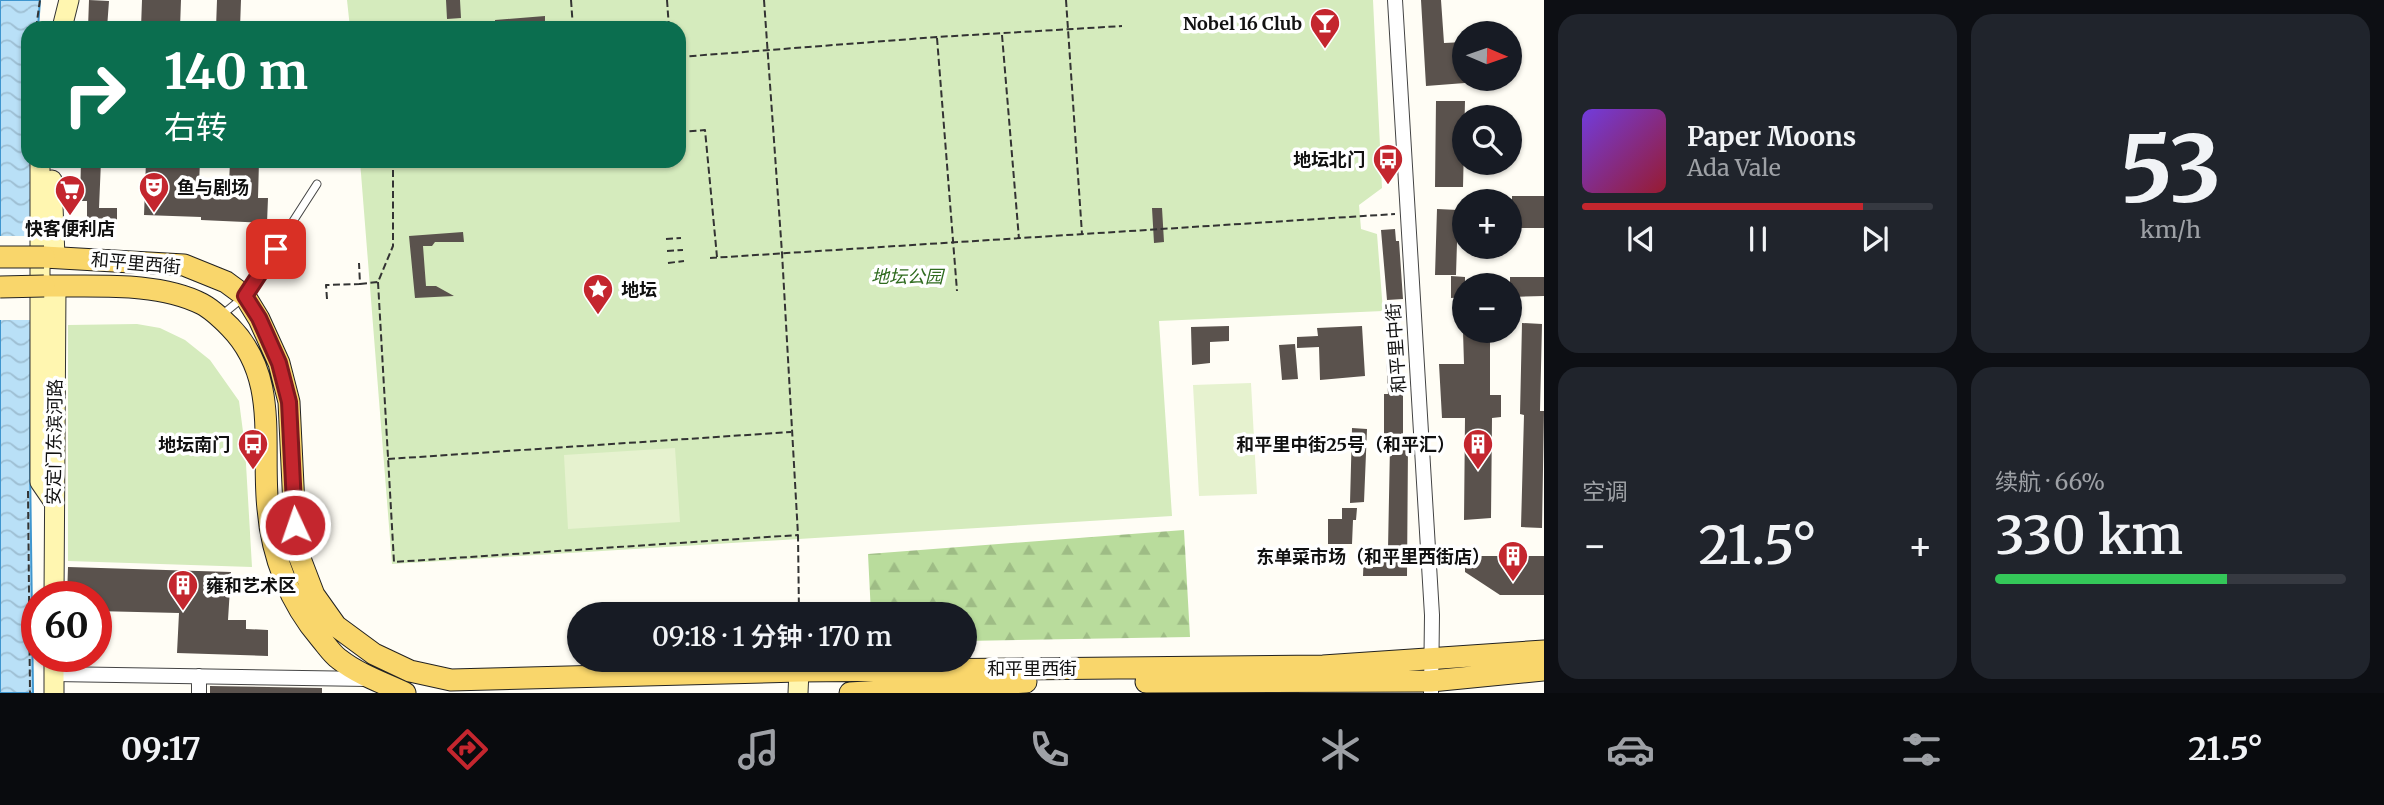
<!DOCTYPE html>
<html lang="zh">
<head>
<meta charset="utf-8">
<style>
  :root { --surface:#171b24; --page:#20242c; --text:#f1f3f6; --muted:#9ea1a6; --line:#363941; --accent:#c4262e }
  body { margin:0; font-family:Merriweather,"Noto Sans SC",serif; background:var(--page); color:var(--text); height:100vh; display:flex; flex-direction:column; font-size:26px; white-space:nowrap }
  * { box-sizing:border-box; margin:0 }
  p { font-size:23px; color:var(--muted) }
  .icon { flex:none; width:38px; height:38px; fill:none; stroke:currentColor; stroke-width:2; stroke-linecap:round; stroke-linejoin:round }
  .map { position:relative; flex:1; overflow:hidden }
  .panel { display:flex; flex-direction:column; gap:14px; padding:14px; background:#0d0f14; width:840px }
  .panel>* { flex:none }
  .banner { position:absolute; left:21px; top:21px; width:665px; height:147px; border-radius:21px; box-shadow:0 2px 5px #0004; background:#0b6e4f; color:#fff; overflow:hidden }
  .needle { width:46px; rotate:92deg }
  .controls { position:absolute; left:1452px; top:21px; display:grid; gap:14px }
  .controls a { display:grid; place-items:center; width:70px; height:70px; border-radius:50%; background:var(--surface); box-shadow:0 2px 5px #0004; font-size:35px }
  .speed { position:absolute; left:21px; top:581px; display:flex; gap:14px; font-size:35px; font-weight:700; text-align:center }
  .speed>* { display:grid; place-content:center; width:91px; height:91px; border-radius:50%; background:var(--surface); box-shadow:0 2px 5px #0004; line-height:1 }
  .speed .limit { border:10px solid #d22; background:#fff; color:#111 }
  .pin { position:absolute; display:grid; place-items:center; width:60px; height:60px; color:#fff; margin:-30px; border-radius:14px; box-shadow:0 4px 10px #0006 }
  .me { position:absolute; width:77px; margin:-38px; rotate:357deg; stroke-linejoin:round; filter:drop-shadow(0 0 5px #0008) }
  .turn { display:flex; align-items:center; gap:24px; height:147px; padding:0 28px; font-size:32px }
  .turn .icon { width:91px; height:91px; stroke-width:2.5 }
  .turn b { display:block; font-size:49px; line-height:60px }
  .big { font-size:52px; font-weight:600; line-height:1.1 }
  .panel .card { flex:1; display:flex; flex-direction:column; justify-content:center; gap:10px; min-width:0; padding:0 24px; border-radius:21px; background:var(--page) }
  .panel .dial { align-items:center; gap:0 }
  .dial b { font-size:91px; line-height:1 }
  .song { display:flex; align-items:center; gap:21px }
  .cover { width:84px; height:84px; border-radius:10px; background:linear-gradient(135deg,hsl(260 70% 55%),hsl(350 70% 35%)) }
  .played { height:7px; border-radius:4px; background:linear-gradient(90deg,var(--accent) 80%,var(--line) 80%) }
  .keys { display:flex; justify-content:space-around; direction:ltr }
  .heat { display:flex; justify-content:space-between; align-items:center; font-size:38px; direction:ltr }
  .charge { height:10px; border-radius:5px; background:linear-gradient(90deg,#34c759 66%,var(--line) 0) }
  .panel .tiles { flex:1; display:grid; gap:14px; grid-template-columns:repeat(2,1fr) }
  .trip { position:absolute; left:567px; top:602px; width:410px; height:70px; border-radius:35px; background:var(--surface); box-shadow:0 2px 5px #0004; font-weight:600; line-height:70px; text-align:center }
  .tabs { display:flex; height:112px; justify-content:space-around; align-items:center; background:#090b0e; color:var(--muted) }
  .tabs .icon { width:49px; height:49px }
  .tabs .current { color:var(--accent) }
  .tabs b { font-size:32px; color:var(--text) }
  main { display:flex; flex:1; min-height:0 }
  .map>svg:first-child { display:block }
  .forest { fill:url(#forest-firs) }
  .park { fill:#d5ebbd }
  .pitch { fill:#e6f2cf }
  .water { fill:url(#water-waves); stroke:#3f96cf; stroke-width:2 }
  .pier { fill:#fffdf5 }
  .building { fill:#5a524d }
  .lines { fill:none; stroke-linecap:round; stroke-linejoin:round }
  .lane-casing { stroke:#444; stroke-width:9 }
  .street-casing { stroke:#444; stroke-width:16 }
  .secondary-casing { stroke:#333; stroke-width:21 }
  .primary-casing { stroke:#222; stroke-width:23 }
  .path { stroke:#333; stroke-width:2; stroke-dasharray:7 3.5; stroke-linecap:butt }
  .lane { stroke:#fff; stroke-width:7 }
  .street { stroke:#fff; stroke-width:14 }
  .secondary { stroke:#fff6b0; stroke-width:19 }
  .primary { stroke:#f9d66b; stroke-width:21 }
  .primary-bridge-casing { stroke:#222; stroke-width:23; stroke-linecap:butt }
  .primary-bridge { stroke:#f9d66b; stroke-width:21 }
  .route-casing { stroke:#7f191e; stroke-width:18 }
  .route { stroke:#c4262e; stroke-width:12 }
  .labels { text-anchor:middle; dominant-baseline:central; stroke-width:7; stroke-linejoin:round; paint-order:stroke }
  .poi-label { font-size:18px; font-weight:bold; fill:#111; stroke:#fff; text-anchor:end }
  .street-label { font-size:18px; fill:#111; stroke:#fff }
  .park-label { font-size:18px; font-style:italic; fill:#2f6b1f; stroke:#fff }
</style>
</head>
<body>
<main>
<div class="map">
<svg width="1544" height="693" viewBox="0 0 1544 693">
  <defs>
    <pattern id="forest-firs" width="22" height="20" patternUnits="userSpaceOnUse" patternTransform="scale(1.75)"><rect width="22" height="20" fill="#b9dc9c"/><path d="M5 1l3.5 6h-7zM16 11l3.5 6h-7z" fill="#9ebc85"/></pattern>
    <pattern id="water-waves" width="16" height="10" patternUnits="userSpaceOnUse" patternTransform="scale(1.75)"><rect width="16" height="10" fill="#b9e0f7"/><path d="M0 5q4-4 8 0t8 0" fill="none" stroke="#9ebfd3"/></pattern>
  </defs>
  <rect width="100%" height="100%" fill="#fffdf5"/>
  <path class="forest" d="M1184,530L1190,637L964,641V614H871L868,554Z"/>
  <path class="park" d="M347,0H1373L1382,188L1359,205L1361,229L1377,234L1383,311L1159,321L1172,516L392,564L360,161H679V28H350Z
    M137,324L160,328L185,340L210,360L239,401L245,447L252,567L68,561V325Z"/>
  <path class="pitch" d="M1251,383L1257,494L1199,496L1193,385Z
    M675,448L680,522L568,529L564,455Z"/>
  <path class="water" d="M0,0H40L38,28H28V161H32L30,465L33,693H0Z"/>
  <path class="pier" d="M0,236H35L34,320H0Z"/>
  <path class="building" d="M89,0L109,1L107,28H88Z
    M142,0H181L180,28H141Z
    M217,0H241L240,28H216Z
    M446,0H460L461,18L447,19Z
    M1421,0H1441L1444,43L1465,42V83L1426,86Z
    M545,16V28H495V20Z
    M1436,101H1465L1463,187H1435Z
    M81,161H101L99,208H117V224H87V201H80Z
    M146,161H200L199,184L229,185L230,161H259L258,198H268L267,223L201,220V217L144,215Z
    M1512,196H1544V228H1512Z
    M1152,208H1162L1164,242L1154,243Z
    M1437,209L1458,210L1456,275H1435Z
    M1395,229L1396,241H1399L1403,299L1387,300L1381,230Z
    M463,232L464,242H435L432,246H423L426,286H436L454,296L415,298L409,236Z
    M1451,276L1465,277V297L1451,298Z
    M1510,277H1544V296L1510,297Z
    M1522,323L1542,324L1540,411H1544L1542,528L1521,527L1524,415L1520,414Z
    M1229,326V341L1210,342V363L1192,365L1191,327Z
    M1362,326L1365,376L1320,380L1319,347L1297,348V337L1318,336L1317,328Z
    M1463,331H1490V395H1501V417L1492,418L1491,518L1464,520L1465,418H1442L1439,364H1464Z
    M1295,344L1298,379L1282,380L1279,345Z
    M1400,352L1403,394V445H1408L1407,576H1363L1364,550L1388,549L1390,446H1384V394H1388L1386,353Z
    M1352,428L1367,429L1364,502L1350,503Z
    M1342,508H1357L1356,520H1353L1352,544H1328V519H1342Z
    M1465,556H1544V595H1500L1465,572Z
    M68,567L231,572L228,620H246V629L268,630V656L177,653L179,613L96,611V597H67Z
    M210,686L322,688V693H210Z"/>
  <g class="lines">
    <g class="lane-casing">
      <path id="lane" d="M223,314L245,296L317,184"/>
    </g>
    <g class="street-casing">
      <path id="street" d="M1395,0L1432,615L1431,693
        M54,674L368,679
        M199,693V676"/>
    </g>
    <g class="secondary-casing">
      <path id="secondary" d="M62,28L69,0
        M40,161V482L53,501
        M52,180L55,257
        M54,597L56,287
        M54,656V693
        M798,693L799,671"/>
    </g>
    <g class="primary-casing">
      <path id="primary" d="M44,257L184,265L226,282L245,296L259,319L279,363L289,402L296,548L314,595L336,626L374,654L410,671L451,680L799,671L1323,666L1544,651
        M44,286C93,287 157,281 202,304C212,309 222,319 230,327C280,378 261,445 268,509C272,557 290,603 321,639C327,646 332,654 339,659C358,674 383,683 405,693
        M1146,682L1431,681L1544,670
        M850,693L1026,682"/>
    </g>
    <path class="path" d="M571,0L573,28
      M667,0L669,28
      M764,0L782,253L798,535L799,614
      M1066,0L1082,234
      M36,28L40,0
      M1002,35L1019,239
      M937,38L957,291
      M679,57L937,37L1122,26
      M679,132L705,130L717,257
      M26,153L28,79
      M666,239L681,238
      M667,251L683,250
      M710,258L1395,214
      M668,263L684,261
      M378,282L394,562L798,535
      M360,284L378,282L393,246V161
      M327,299L326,285L360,284L359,263
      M388,459L791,432
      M28,491L30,693"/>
    <use href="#lane" class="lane"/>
    <use href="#street" class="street"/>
    <use href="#secondary" class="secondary"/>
    <use href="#primary" class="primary"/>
    <g class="primary-bridge-casing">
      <path id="primary-bridge" d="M0,257H44
        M0,287L44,286"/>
    </g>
    <use href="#primary-bridge" class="primary-bridge"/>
  </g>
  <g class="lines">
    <g class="route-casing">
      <path id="route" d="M276,249L245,296L259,318L279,363L289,402L295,525"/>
    </g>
    <use href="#route" class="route"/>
  </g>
  <defs>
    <g id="bar-pin" transform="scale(1.575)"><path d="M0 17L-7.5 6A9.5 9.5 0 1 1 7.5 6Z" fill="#c4262e" stroke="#fff"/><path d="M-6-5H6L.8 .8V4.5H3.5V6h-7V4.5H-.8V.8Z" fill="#fff"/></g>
    <g id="bus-pin" transform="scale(1.575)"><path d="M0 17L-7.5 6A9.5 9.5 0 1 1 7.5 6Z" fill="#c4262e" stroke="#fff"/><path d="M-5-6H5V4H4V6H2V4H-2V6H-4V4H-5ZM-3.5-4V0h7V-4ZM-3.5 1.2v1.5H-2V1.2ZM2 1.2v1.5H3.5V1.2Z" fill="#fff"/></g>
    <g id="theatre-pin" transform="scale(1.575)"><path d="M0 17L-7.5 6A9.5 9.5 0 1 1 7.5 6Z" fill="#c4262e" stroke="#fff"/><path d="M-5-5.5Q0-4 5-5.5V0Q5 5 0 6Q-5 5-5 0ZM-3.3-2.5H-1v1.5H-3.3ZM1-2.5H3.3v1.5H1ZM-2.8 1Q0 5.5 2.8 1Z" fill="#fff"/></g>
    <g id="supermarket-pin" transform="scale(1.575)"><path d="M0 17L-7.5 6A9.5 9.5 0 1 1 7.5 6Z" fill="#c4262e" stroke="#fff"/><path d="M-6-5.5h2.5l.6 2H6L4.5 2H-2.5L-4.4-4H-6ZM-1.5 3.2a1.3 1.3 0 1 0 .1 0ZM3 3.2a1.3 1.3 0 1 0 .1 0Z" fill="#fff"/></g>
    <g id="sight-pin" transform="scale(1.575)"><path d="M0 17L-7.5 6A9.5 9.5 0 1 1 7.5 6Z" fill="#c4262e" stroke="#fff"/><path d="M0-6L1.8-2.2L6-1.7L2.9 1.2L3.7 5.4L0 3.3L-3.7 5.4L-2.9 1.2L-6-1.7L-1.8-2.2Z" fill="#fff"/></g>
    <g id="building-pin" transform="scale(1.575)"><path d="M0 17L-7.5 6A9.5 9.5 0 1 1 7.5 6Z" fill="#c4262e" stroke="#fff"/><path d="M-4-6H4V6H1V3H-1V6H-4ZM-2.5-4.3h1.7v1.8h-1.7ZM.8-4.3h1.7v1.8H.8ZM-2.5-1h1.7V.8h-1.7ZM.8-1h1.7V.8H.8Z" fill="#fff"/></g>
  </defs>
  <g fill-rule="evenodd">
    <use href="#bar-pin" x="1325" y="23"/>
    <use href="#bus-pin" x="1388" y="159"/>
    <use href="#theatre-pin" x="154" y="187"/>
    <use href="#supermarket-pin" x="70" y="190"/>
    <use href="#sight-pin" x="598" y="289"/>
    <use href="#bus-pin" x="253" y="444"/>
    <use href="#building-pin" x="1478" y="444"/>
    <use href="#building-pin" x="1513" y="556"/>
    <use href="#building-pin" x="183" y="585"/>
  </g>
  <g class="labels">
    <g class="poi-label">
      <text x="1302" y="23">Nobel 16 Club</text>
      <text x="1365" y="159">地坛北门</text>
      <text x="177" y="187" text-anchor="start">鱼与剧场</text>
      <text x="70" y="228" text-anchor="middle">快客便利店</text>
      <text x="621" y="289" text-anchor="start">地坛</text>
      <text x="230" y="444">地坛南门</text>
      <text x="1455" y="444">和平里中街25号（和平汇）</text>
      <text x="1490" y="556">东单菜市场（和平里西街店）</text>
      <text x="206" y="585" text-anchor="start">雍和艺术区</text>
    </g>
    <g class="street-label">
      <text transform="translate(136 263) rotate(5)">和平里西街</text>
      <text transform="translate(1396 348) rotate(-94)">和平里中街</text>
      <text transform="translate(54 442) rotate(-89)">安定门东滨河路</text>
      <text x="1032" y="668">和平里西街</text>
    </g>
    <g class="park-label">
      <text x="907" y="276">地坛公园</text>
    </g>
  </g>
</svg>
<div class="controls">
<a><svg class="needle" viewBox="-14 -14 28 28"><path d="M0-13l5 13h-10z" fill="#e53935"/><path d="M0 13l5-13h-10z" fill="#9ea1a6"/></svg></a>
<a><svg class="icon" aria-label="search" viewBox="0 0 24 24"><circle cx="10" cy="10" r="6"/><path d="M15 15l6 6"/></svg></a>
<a>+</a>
<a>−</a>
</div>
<div class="speed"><div class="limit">60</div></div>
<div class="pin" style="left:276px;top:249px;background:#d93025"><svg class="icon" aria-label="arrive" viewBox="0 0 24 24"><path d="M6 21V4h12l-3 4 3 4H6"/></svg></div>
<svg class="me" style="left:295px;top:525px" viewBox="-20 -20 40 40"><circle r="17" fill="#c4262e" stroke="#fff" stroke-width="3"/><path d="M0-11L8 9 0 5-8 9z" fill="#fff"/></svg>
<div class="trip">09:18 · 1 分钟 · 170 m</div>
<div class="banner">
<div class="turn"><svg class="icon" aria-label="right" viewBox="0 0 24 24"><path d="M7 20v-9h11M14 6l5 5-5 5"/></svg><div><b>140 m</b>右转</div></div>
</div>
</div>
<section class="panel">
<div class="tiles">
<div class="card">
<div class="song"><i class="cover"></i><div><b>Paper Moons</b><p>Ada Vale</p></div></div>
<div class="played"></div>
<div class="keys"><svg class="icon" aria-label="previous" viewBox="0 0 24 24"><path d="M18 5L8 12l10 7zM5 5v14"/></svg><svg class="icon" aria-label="pause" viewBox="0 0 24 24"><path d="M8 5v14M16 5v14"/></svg><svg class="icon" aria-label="next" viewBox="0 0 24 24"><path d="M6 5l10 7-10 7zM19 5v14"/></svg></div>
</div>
<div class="card dial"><b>53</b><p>km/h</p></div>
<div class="card"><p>空调</p>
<div class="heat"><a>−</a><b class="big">21.5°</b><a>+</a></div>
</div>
<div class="card"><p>续航 · 66%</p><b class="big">330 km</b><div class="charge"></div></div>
</div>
</section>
</main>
<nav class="tabs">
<b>09:17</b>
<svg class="icon current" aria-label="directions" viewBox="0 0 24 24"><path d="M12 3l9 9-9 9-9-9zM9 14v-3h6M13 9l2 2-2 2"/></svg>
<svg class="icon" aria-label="music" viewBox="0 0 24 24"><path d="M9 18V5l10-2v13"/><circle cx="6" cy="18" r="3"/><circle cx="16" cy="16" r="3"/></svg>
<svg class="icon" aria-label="phone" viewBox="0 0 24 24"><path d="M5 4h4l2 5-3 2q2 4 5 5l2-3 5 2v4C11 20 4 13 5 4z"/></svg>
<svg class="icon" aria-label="climate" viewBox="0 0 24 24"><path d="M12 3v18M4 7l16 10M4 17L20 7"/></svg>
<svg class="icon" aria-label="car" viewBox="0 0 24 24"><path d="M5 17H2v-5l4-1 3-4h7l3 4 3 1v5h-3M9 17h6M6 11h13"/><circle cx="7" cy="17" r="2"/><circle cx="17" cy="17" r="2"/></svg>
<svg class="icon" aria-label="filters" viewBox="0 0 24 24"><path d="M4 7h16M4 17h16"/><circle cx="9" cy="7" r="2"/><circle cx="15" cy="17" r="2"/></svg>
<b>21.5°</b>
</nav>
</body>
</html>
